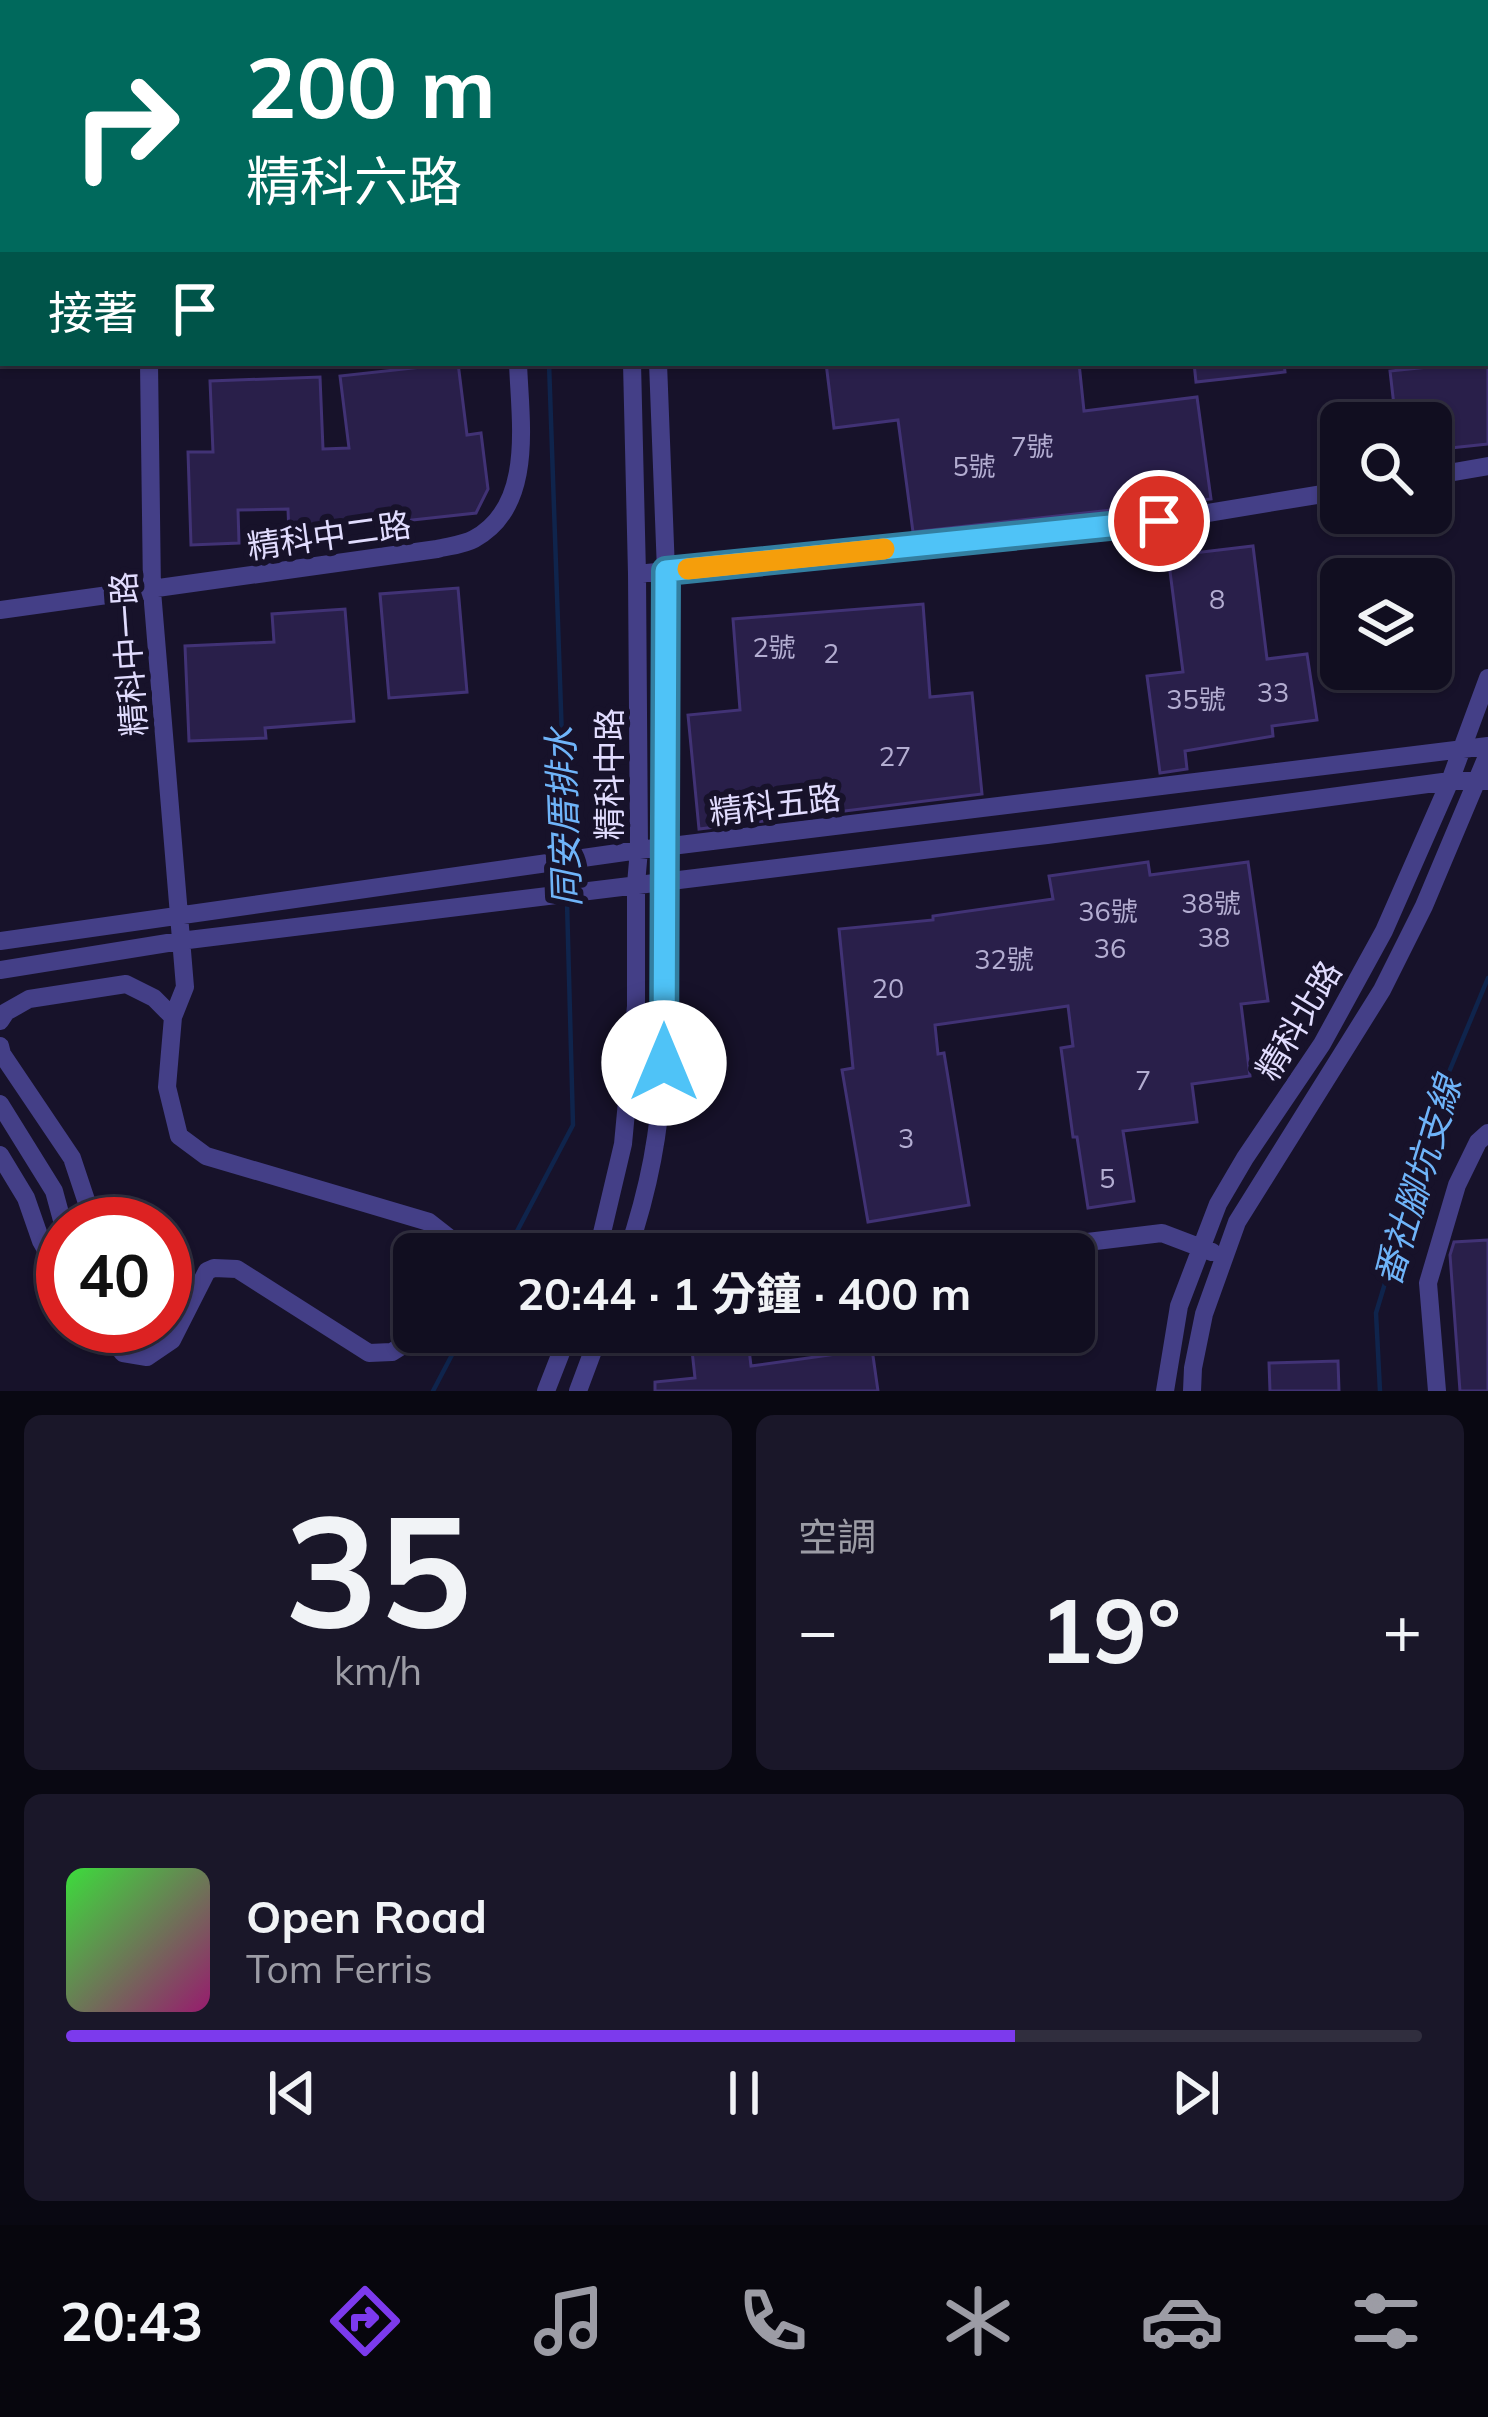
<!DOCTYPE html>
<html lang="zh-TW">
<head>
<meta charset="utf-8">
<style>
  :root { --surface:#110e20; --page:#1a1729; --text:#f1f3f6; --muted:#9c9ca5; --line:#302e3e; --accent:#7c3aed }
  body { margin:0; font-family:Mulish,"Noto Sans TC",sans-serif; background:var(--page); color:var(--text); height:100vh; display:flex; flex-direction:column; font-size:45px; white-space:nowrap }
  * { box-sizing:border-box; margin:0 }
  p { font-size:39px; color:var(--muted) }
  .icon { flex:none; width:66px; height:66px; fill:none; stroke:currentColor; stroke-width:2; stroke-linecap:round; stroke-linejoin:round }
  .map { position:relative; height:1391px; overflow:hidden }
  .panel { display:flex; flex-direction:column; gap:24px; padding:24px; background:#090812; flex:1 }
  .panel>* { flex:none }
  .hud { position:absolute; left:0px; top:0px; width:1488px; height:366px; box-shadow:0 3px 9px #0004,0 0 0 3px var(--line); background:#00695c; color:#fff; overflow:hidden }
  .controls { position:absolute; left:1320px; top:402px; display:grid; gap:24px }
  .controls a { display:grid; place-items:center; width:132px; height:132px; border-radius:18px; background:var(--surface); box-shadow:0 3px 9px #0004,0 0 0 3px var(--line); font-size:60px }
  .speed { position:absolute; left:36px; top:1197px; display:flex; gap:24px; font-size:60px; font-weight:700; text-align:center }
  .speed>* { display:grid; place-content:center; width:156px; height:156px; border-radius:50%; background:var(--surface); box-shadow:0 3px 9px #0004,0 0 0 3px var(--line); line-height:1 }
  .speed .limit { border:18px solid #d22; background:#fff; color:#111 }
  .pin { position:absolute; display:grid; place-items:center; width:102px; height:102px; color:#fff; margin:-51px; border:6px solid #fff; border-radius:50%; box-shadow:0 3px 12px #0007 }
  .me { position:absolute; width:132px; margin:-66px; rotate:0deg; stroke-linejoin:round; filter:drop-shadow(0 0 9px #0008) }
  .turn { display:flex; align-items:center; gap:42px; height:252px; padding:0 48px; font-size:54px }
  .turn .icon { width:156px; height:156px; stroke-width:2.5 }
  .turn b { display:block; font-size:84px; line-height:102px }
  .then { display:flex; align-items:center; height:114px; padding:0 48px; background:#0003; gap:24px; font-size:45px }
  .big { font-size:90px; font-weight:700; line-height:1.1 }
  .panel .card { flex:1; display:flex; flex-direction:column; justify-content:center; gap:18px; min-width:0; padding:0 42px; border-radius:18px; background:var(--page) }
  .panel .dial { align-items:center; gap:0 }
  .dial b { font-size:156px; line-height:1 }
  .song { display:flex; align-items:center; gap:36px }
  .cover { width:144px; height:144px; border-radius:18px; background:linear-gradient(135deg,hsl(120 70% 55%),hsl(320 70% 35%)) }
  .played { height:12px; border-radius:6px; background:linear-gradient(90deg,var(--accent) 70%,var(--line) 70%) }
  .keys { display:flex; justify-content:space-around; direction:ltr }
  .heat { display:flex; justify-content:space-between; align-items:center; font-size:66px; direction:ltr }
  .panel .tiles { flex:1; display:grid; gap:24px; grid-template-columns:1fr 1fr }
  .card:last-child { grid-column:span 2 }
  .trip { position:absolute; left:393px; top:1233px; width:702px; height:120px; border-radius:18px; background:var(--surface); box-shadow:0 3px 9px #0004,0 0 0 3px var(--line); font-weight:700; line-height:120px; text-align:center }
  .menu { display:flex; height:192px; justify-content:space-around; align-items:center; background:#07060d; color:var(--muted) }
  .menu .icon { width:84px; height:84px }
  .menu .current { color:var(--accent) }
  .menu b { font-size:54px; color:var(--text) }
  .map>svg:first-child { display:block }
  .green { fill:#153434 }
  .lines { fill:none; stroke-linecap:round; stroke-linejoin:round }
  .stream { stroke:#0f244c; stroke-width:4.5 }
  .building { fill:#291f4a; stroke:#413275; stroke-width:3 }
  .minor { stroke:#443f87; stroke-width:18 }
  .route-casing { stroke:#337fa1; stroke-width:30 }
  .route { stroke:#4fc3f7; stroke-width:21 }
  .slow { stroke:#f59e0b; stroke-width:21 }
  .labels { text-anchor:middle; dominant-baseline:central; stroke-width:12; stroke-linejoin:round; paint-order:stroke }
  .number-label { font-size:27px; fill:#b3add1 }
  .street-label { font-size:33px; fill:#e1dcfe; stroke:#17122a }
  .water-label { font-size:36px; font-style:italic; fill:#6fb4f9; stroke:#17122a }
</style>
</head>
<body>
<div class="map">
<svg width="1488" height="1391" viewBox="0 0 1488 1391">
  <rect width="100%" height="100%" fill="#17122a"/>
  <path class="green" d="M571,0H898L894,3H572Z"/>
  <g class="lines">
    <path class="stream" d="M556,3L557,0
      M549,363L566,855
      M505,1254L573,1125L567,902
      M433,1391L464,1332
      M1380,1391L1376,1313L1449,1072L1488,978"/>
  </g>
  <path class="building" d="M458,363L467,435L481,433L488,489L476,513L339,528L340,534L289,535L288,509L238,510L239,543L191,545L188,452H213L210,381L320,377L323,449L349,448L340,376Z
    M826,363H1079L1084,411L1197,397L1211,499L913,532L898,420L834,428Z
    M1194,363H1284L1285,372L1196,382Z
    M1467,363H1488V444L1431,450V423H1396L1390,371Z
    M1253,546L1267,659L1307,654L1317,720L1272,726L1273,736L1185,751L1187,769L1160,773L1147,676L1183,672L1168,556Z
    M458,588L467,692L389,698L380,594Z
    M923,604L930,697L972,693L982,794L699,829L688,715L740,710L733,619Z
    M345,609L354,721L265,728L266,738L189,741L185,646L274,642L272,614Z
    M1148,862L1150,875L1248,862L1268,1001L1241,1004L1250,1076L1192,1084L1197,1122L1123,1131L1134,1201L1088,1208L1077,1137H1073L1061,1048L1073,1046L1068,1006L935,1025L938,1054L944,1053L969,1205L868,1222L842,1070L853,1068L839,929L933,920V916L1053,899L1049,876Z
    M1488,1240V1391H1460L1450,1255L1454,1242Z
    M690,1332H747L751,1366L872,1349L878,1391H655V1382L695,1378Z
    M1338,1361L1339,1391H1270L1269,1363Z"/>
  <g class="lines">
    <path class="minor" d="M84,0V3
      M458,0L460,3
      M538,0L540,3
      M569,0L571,3
      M1437,0L1447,3
      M1103,3L1129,0
      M1353,3L1377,0
      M1485,24L1488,27
      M0,194H3
      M1485,223L1488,222
      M149,363L152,591L185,987L173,1017L167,1087L179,1136L206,1156L429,1222L452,1240L459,1254
      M1431,476L1488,466
      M637,574L1159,521L1341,491
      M0,610L437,549C448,546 463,545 474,539C535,506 520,421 518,363
      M0,941L639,850L1488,746
      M0,970L180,941L1047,835L1450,781H1488
      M0,1021L6,1012L29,999L126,984L154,998L173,1017
      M0,1046L2,1054L72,1158L94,1224
      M0,1104L54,1191L63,1224
      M0,1155L26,1198L41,1241L53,1262
      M597,1254L623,1144L636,1006V884L639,850L637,574L632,363
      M627,1254C650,1186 659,1134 664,1063L666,571L658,363
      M988,1254L1162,1233L1212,1252
      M108,1326L109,1335L123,1353L147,1357L172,1340L207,1271L214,1268L237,1269L369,1353L392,1352L424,1332
      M546,1391L569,1332
      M578,1391L600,1332
      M1165,1391L1179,1306L1218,1204L1245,1158L1322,1044L1384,931L1450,781L1488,678
      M1192,1391L1193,1368L1204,1314L1237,1222L1382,990L1424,906L1488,754
      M1437,1391L1428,1283L1457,1185L1478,1142L1488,1133"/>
  </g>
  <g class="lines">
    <g class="route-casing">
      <path id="route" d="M664,1063L666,571L1159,521"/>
    </g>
    <use href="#route" class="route"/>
    <path class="slow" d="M688,569L884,549"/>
  </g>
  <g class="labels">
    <g class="number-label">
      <text x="1032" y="446">7號</text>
      <text x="974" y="466">5號</text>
      <text x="1217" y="599">8</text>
      <text x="774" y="647">2號</text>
      <text x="831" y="653">2</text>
      <text x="1273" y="692">33</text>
      <text x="1196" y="699">35號</text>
      <text x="895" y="756">27</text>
      <text x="1211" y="903">38號</text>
      <text x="1108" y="911">36號</text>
      <text x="1214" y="937">38</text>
      <text x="1110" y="948">36</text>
      <text x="1004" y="959">32號</text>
      <text x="888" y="988">20</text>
      <text x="1143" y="1080">7</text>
      <text x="906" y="1138">3</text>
      <text x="1107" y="1178">5</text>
    </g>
    <g class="street-label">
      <text transform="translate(329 535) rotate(-8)">精科中二路</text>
      <text transform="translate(128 654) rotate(-94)">精科中一路</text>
      <text transform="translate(608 774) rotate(-90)">精科中路</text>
      <text transform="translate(775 804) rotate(-7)">精科五路</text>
      <text transform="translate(1298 1020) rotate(-59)">精科北路</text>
    </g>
    <g class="water-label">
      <text transform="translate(563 817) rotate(-92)">同安厝排水</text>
      <text transform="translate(1417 1181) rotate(-73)">番社腳坑支線</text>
    </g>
  </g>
</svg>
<div class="controls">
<a><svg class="icon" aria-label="search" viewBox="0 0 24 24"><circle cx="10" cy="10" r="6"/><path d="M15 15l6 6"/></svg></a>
<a><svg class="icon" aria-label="layers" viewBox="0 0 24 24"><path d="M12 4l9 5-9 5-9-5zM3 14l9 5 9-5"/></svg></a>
</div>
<div class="speed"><div class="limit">40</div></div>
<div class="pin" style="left:1159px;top:521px;background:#d93025"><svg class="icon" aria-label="arrive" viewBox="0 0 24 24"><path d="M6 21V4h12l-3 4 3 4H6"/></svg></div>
<svg class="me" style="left:664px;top:1063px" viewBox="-20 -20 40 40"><circle r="19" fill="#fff"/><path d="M0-13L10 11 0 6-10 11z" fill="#4fc3f7"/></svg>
<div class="trip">20:44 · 1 分鐘 · 400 m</div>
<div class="hud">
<div class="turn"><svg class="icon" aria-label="right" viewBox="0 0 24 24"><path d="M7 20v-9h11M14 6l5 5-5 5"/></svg><div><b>200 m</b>精科六路</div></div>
<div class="then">接著<svg class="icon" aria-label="arrive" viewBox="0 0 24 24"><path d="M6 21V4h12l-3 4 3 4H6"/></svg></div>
</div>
</div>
<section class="panel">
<div class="tiles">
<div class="card dial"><b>35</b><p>km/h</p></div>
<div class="card"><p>空調</p>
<div class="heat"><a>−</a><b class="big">19°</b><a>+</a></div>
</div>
<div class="card">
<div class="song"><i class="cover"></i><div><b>Open Road</b><p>Tom Ferris</p></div></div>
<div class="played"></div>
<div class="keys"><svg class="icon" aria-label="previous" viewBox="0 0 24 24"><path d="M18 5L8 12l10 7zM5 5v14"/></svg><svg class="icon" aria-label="pause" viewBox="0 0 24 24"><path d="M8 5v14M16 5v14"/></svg><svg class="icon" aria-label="next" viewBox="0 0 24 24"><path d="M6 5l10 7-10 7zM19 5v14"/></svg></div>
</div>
</div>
</section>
<nav class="menu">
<b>20:43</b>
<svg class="icon current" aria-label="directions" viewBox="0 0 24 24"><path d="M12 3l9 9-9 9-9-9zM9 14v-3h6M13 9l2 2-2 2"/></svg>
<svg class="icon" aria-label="music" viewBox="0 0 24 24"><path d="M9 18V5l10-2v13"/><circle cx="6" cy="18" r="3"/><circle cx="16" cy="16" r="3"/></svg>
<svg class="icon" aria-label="phone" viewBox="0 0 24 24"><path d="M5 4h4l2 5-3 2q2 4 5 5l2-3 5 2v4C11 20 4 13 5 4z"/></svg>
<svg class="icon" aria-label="climate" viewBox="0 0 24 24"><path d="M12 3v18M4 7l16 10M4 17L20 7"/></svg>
<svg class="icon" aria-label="car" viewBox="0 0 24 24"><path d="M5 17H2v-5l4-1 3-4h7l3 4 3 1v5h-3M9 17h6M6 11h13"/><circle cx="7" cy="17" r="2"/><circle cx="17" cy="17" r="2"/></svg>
<svg class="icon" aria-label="filters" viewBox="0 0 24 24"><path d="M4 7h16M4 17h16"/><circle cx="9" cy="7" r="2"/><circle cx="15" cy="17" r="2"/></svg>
</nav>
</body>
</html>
